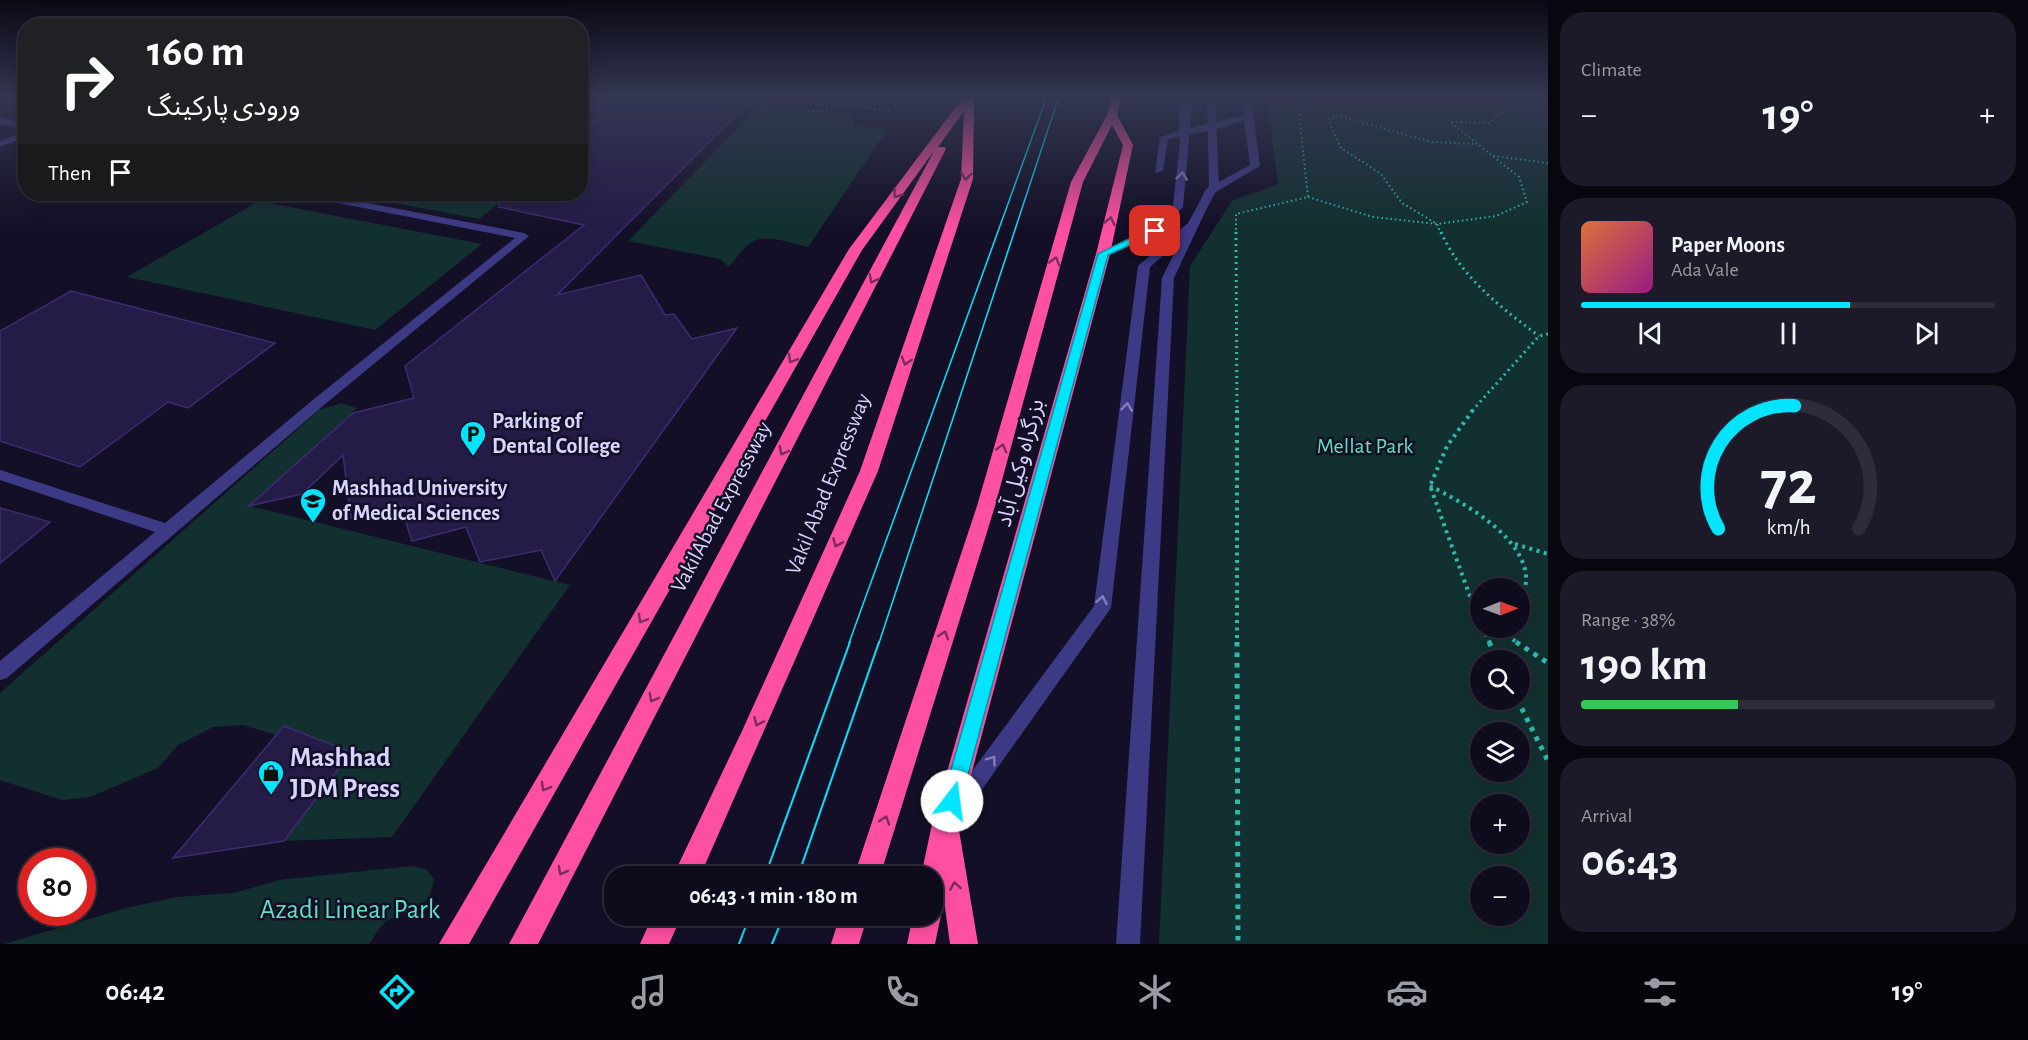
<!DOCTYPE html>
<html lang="en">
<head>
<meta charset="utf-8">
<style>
  :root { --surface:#0e0b1c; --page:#1c1929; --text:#f1f3f6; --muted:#9b9ba3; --line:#2e2b3b; --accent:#00e5ff }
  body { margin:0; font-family:"Alegreya Sans","Noto Sans Arabic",sans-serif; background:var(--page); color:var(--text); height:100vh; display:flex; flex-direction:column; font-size:22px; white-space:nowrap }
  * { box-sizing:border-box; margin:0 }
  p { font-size:20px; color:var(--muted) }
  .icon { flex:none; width:33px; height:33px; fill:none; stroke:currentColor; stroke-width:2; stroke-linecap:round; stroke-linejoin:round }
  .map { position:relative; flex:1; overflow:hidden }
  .panel { display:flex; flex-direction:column; gap:12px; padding:12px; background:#08060f; width:480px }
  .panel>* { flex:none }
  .banner { position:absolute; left:18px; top:18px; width:570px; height:183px; border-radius:24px; box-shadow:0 3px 15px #0003,0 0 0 2px var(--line); background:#202124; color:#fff; overflow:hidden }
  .needle { width:39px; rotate:89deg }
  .controls { position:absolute; left:1470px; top:578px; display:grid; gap:12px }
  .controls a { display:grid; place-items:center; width:60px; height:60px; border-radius:50%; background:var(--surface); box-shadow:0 3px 15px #0003,0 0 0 2px var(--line); font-size:30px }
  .speed { position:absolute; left:18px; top:848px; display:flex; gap:12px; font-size:30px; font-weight:700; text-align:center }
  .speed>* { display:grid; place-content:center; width:78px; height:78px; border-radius:50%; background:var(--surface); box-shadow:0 3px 15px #0003,0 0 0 2px var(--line); line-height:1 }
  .speed .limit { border:9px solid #d22; background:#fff; color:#111 }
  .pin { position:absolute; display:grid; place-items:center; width:51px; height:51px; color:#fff; margin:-26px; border-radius:12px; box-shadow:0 3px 9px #0006 }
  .me { position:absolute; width:66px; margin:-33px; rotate:15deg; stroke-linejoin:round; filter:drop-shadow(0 0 4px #0008) }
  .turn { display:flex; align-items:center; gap:21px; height:126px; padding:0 30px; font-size:27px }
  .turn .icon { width:78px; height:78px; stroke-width:2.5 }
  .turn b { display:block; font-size:42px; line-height:51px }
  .then { display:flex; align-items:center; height:57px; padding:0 30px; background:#0003; gap:12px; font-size:22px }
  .big { font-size:45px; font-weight:700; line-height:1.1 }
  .panel .widget { flex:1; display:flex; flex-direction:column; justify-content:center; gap:9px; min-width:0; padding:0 21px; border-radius:24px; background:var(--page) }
  .panel .dial { align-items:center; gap:0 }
  .dial svg { height:156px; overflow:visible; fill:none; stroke:var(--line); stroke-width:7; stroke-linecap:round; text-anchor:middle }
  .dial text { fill:var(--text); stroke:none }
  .song { display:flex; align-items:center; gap:18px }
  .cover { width:72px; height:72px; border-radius:9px; background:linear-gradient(135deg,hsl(20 70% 55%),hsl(310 70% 35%)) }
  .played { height:6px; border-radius:3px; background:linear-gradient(90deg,var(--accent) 65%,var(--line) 65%) }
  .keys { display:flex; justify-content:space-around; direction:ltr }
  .heat { display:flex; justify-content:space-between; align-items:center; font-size:33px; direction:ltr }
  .charge { height:9px; border-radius:4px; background:linear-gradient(90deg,#34c759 38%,var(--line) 0) }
  .trip { position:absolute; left:604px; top:866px; width:339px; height:60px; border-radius:24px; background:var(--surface); box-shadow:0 3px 15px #0003,0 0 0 2px var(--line); font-weight:700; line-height:60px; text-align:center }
  .tabs { display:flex; height:96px; justify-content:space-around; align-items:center; background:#06040b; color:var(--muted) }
  .tabs .icon { width:42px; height:42px }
  .tabs .on { color:var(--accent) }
  .tabs b { font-size:27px; color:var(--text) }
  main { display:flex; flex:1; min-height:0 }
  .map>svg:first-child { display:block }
  .green { fill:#12302f; fill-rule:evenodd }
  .building { fill:#241b47; stroke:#3b2d73; stroke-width:1.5 }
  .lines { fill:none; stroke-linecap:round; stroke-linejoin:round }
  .path-far3 { stroke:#2fb8b0; stroke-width:2; stroke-dasharray:1.5 3; stroke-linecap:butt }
  .path-far2 { stroke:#2fb8b0; stroke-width:3; stroke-dasharray:2 4; stroke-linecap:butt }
  .path-far1 { stroke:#2fb8b0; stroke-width:4; stroke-dasharray:3 4.5; stroke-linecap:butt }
  .path { stroke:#2fb8b0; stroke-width:5; stroke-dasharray:4.5 6; stroke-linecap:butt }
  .lane { fill:#3d3a85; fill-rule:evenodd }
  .street { fill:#3d3a85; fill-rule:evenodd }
  .highway { fill:#ff4fa3; fill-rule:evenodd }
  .tram-far1 { stroke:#00e5ff; stroke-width:1.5 }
  .tram { stroke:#00e5ff; stroke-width:2 }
  .oneway { stroke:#7d2c5e }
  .oneway2 { stroke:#837fbc }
  .route { fill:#00e5ff; stroke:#0095a6; stroke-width:1.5 }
  .labels { text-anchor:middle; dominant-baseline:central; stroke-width:5; stroke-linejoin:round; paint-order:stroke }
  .poi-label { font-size:22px; font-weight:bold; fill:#d9d4ff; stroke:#130f26; text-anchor:start }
  .park-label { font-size:22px; fill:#5fe0c0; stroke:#130f26 }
  .street-label { font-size:22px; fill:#d9d4ff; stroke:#130f26 }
  .near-poi-label { font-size:27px; font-weight:bold; fill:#d9d4ff; stroke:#130f26; text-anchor:start }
  .near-park-label { font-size:27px; fill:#5fe0c0; stroke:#130f26 }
</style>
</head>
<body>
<main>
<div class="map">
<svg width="1548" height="944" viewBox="0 0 1548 944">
  <rect width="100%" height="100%" fill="#130f26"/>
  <path class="green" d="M1267,96H1548V944H1159L1190,266L1232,201L1278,184ZM1480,588H1520V627H1480ZM1480,660H1520V699H1480ZM1480,732H1520V771H1480ZM1480,804H1520V843H1480ZM1480,876H1520V915H1480Z
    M761,104L853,115L854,125L887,130L808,247C794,244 770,235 756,240C745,244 736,259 729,267L720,259L628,241Z
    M375,194H511L479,219L369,198Z
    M259,201L482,244L375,330L127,277Z
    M341,403L357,408L250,506L570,585L392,837L284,841L351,752L284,726L276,735L243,725L213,727L178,745L158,768L90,797L62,800L0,780V693L319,410Z
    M411,866L426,869L434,879C429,912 412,908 387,921C380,925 374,937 369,944H4L130,907L177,897L234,893L279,880Z"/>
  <path class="building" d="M580,96H691L747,104L557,295L641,275L665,315L674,314L692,339L737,328L555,581L541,550L480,562L466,527L412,541L400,504L351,518L343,455L302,494L249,506L353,413L414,398L405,366L584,225L499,207L500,194H580V132L595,121L580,119Z
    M71,291L137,308L275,343L188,408L168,402L80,467L0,441V331Z
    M0,508L50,522L0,563Z
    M284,726L351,752L284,841L173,858Z"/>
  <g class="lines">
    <path class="path-far3" d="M789,96L788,100C803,114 830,116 845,101L843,96
      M1535,96L1548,102
      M843,104L889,111
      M1493,156L1548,163
      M1308,197L1373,217L1437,224L1496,216L1527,202L1519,177L1450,122L1488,123L1507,109L1543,100
      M1236,234V214L1308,197L1297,96
      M1441,234L1437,224L1402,203L1381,174L1341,148L1328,119L1339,116L1432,142L1477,144"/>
    <path class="path-far2" d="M1236,232L1237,411
      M1441,232C1461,277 1500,307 1539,336
      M1472,411L1539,336L1548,334"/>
    <path class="path-far1" d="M1237,410V643
      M1473,410L1447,446L1430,486L1480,624
      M1430,486C1463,502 1529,539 1526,582C1525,588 1522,594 1520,600
      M1515,544L1548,554
      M1482,627L1490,643
      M1494,627L1518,643"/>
    <path class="path" d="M1237,642L1238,944
      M1489,642L1498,660
      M1516,642L1548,663
      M1517,699L1548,761"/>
    <path class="lane" d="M1185,96H1193L1183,207L1159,233L1107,256H1099V252L1151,229L1173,206Z
      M1207,96H1215L1219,186L1196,227L1150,267L1111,608L961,819L954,822L947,819L943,812L947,805L1094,606L1138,266L1188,223L1209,186Z
      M0,118L26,123V129L0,124Z
      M26,131V137L0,147V141Z
      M303,194H321L524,233L529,236L324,405L7,678L0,680V661L155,532L0,480V470L165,523L314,399L515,238L308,197Z"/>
    <path class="street" d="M1180,96H1188L1187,129L1244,115L1243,96H1251L1260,166L1214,193L1174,278L1140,944H1116L1162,278L1206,189L1250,165L1244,120L1217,129L1168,139L1163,171L1155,173L1160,137L1179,131Z"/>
    <path class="highway" d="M964,96L974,97L973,179L878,471L700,876H673L742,731L860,471L961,179L964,111L938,147H945L946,149L538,944H509L934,151L862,250L469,944H439L849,249Z
      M1112,96H1122L1117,115L1133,145L1110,254L958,824L978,944H950L943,893L933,897V876H921L932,824L1096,254L1123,145L1112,125L1083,182L995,506L880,876H854L977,506L1071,182L1107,115Z
      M933,904L937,905L941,915L935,944H907L913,915H933Z
      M653,915H682L669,944H640Z
      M840,915H868L859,944H831Z"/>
    <path class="tram-far1" d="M849,643L1047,96
      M879,643L1059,96"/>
    <path class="tram" d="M765,876L850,642
      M798,876L879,642
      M739,944L750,915
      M772,944L784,915"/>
  </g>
  <defs><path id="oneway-chevron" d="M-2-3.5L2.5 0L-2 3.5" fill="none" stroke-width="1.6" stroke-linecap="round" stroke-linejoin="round" transform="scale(1.5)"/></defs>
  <g class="oneway">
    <use href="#oneway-chevron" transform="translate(966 176) rotate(98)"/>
    <use href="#oneway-chevron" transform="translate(897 194) rotate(126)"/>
    <use href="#oneway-chevron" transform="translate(1110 221) rotate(-77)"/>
    <use href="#oneway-chevron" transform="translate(1055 261) rotate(-74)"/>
    <use href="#oneway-chevron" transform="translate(873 279) rotate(118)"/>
    <use href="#oneway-chevron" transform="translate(792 359) rotate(120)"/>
    <use href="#oneway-chevron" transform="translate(906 361) rotate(108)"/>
    <use href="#oneway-chevron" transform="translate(1002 448) rotate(-74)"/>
    <use href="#oneway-chevron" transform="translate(783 451) rotate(118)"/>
    <use href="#oneway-chevron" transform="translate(837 543) rotate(114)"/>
    <use href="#oneway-chevron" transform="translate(642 619) rotate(120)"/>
    <use href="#oneway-chevron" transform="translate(944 635) rotate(-72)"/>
    <use href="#oneway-chevron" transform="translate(653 698) rotate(118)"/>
    <use href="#oneway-chevron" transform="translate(758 722) rotate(114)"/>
    <use href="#oneway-chevron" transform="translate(545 787) rotate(120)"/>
    <use href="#oneway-chevron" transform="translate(885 820) rotate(-72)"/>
    <use href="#oneway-chevron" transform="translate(562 871) rotate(118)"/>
    <use href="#oneway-chevron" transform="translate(955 886) rotate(-99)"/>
  </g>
  <g class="oneway2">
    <use href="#oneway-chevron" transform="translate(1182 176) rotate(-83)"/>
    <use href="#oneway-chevron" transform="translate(1127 407) rotate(-83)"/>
    <use href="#oneway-chevron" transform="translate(1102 600) rotate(-79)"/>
    <use href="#oneway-chevron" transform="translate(992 760) rotate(-54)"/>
  </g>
  <linearGradient id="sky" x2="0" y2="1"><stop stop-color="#0a0815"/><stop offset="0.42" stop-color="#333752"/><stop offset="1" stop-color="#333752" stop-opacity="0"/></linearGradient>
  <rect width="1548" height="228" fill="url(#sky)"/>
  <path class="route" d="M1151,228L1160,231L1108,255L961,801L958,808L952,811L945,808L942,801L1098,254Z"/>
  <defs>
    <g id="parking-pin" transform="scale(1.35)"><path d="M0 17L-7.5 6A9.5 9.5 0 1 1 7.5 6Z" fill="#00e5ff" stroke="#130f26"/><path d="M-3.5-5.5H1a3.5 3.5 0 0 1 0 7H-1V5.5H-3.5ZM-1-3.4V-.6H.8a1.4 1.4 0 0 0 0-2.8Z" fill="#111"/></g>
    <g id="university-pin" transform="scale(1.35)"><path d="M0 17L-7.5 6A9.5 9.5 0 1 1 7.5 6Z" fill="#00e5ff" stroke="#130f26"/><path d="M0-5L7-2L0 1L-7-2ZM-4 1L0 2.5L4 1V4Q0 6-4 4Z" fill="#111"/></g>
    <g id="shop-pin" transform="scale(1.35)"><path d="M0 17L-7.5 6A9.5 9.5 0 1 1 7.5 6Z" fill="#00e5ff" stroke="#130f26"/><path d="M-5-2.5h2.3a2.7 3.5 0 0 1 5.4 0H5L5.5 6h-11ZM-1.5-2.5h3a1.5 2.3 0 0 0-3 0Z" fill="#111"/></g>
  </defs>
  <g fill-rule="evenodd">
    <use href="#parking-pin" x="473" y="434"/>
    <use href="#university-pin" x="313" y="501"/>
    <use href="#shop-pin" x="271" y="773"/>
  </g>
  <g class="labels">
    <g class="poi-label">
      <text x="492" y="421">Parking of<tspan x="492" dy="25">Dental College</tspan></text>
      <text x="332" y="488">Mashhad University<tspan x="332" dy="25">of Medical Sciences</tspan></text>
    </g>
    <g class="park-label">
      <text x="1365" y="446">Mellat Park</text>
    </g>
    <g class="street-label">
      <text transform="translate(1020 463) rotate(-75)">بزرگراه وکیل آباد</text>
      <text transform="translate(828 484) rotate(-68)">Vakil Abad Expressway</text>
      <text transform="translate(721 507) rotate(-62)">VakilAbad Expressway</text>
    </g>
    <g class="near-poi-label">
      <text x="290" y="757">Mashhad<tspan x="290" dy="31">JDM Press</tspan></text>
    </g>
    <g class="near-park-label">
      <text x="350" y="909">Azadi Linear Park</text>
    </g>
  </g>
</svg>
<div class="controls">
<a><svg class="needle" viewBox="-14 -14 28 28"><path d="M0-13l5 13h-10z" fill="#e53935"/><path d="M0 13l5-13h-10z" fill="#9b9ba3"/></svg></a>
<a><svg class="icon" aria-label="search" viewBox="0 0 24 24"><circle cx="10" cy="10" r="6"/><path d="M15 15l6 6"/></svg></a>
<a><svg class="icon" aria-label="layers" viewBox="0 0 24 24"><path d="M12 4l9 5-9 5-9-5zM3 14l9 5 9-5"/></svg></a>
<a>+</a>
<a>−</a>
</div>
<div class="speed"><div class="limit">80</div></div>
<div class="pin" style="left:1155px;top:231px;background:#d93025"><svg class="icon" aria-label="arrive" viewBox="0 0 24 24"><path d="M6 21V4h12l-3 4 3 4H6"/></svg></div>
<svg class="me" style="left:952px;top:801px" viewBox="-20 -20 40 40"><circle r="19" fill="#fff"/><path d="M0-13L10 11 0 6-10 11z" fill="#00e5ff"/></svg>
<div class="trip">06:43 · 1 min · 180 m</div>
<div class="banner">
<div class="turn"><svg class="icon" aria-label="right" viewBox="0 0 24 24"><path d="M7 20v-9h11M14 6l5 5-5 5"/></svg><div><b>160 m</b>ورودی پارکینگ</div></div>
<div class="then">Then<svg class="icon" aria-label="arrive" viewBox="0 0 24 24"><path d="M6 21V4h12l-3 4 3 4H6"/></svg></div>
</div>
</div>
<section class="panel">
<div class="widget"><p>Climate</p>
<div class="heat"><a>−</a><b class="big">19°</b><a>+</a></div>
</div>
<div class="widget">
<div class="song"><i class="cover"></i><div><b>Paper Moons</b><p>Ada Vale</p></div></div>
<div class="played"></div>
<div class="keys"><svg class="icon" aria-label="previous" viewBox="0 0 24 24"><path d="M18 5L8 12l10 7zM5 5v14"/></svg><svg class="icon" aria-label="pause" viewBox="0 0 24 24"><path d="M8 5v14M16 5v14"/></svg><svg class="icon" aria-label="next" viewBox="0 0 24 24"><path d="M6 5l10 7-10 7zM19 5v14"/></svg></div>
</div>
<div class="widget dial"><svg viewBox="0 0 100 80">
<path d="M14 69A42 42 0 1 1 86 69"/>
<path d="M14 69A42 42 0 0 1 53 6" stroke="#00e5ff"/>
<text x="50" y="56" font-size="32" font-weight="700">72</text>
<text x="50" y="72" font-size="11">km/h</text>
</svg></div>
<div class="widget"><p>Range · 38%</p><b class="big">190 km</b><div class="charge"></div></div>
<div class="widget"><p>Arrival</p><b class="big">06:43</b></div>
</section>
</main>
<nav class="tabs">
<b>06:42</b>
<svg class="icon on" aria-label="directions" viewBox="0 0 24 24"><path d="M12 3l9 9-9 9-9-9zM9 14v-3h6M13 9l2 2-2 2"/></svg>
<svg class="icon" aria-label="music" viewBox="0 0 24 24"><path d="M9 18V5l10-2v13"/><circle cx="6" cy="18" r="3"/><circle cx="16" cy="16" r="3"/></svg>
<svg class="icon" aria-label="phone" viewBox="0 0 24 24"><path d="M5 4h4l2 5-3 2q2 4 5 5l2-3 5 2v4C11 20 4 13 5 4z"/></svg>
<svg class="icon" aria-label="climate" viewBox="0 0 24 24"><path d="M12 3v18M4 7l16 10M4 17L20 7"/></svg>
<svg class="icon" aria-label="car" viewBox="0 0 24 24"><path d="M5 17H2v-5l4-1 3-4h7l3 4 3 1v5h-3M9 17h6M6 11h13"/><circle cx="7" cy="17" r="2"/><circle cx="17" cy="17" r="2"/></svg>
<svg class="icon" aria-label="filters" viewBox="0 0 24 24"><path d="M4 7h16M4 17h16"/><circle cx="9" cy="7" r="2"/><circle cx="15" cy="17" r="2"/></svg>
<b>19°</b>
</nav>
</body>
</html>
